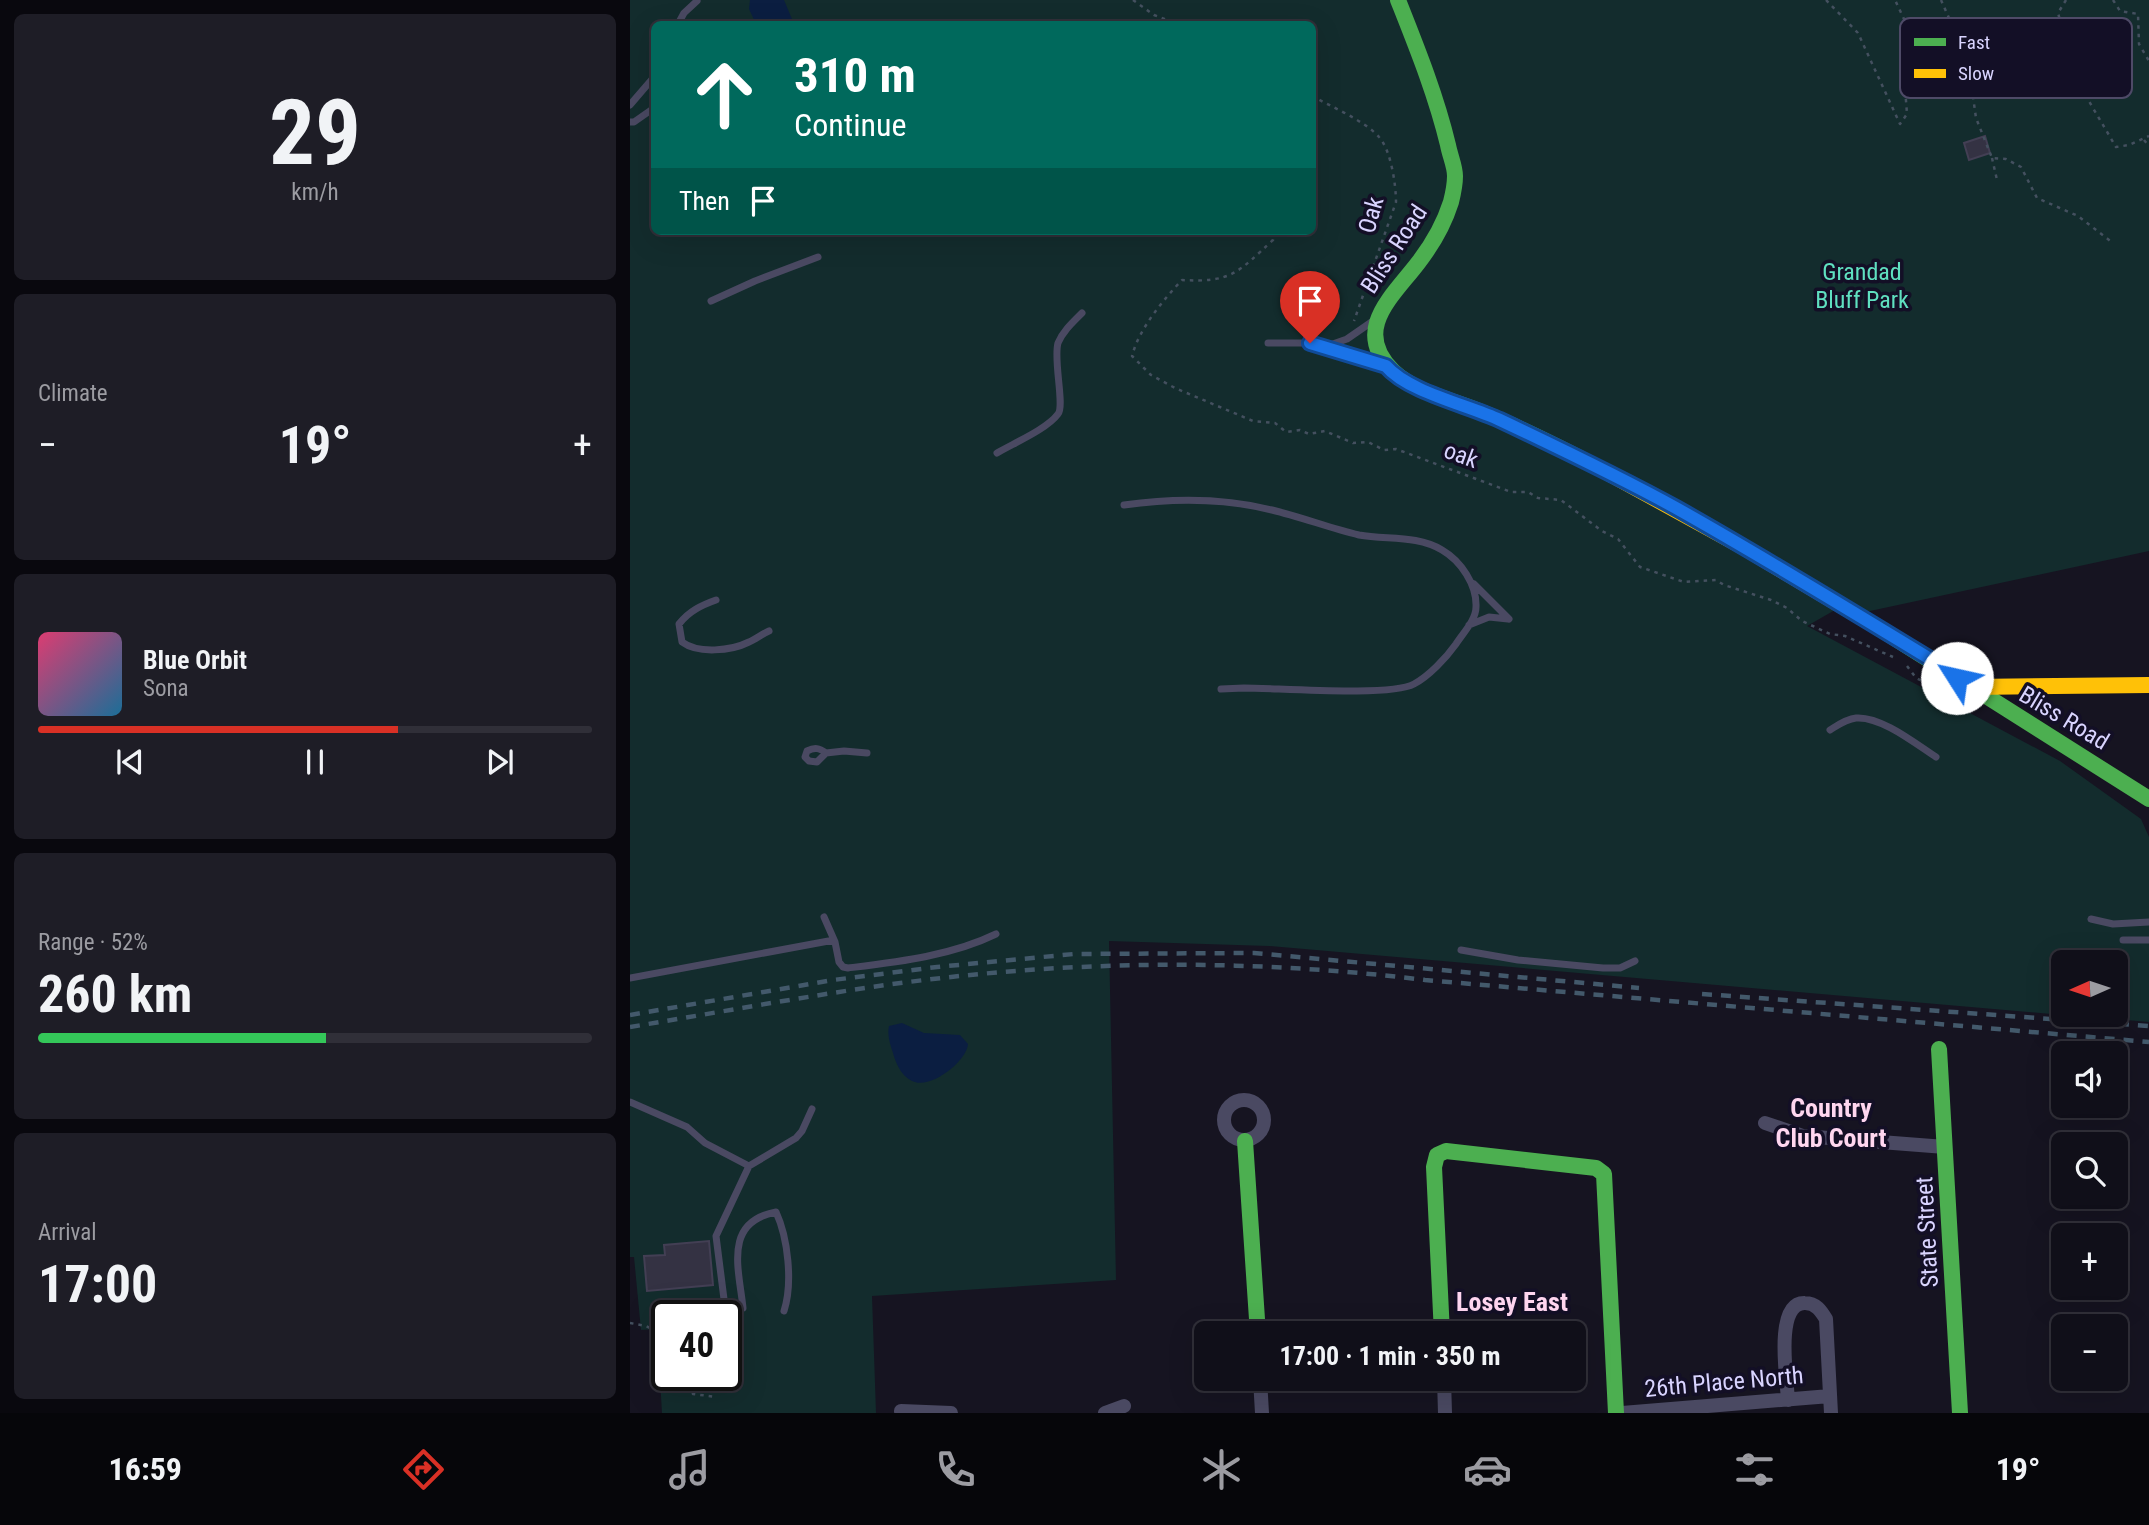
<!DOCTYPE html>
<html lang="en">
<head>
<meta charset="utf-8">
<style>
  :root { --surface:#100f19; --page:#1e1d26; --text:#f1f3f6; --muted:#9c9ca2; --line:#302f38; --accent:#d93025 }
  body { margin:0; font-family:"Roboto Condensed",sans-serif; background:var(--page); color:var(--text); height:100vh; display:flex; flex-direction:column; font-size:26px; white-space:nowrap }
  * { box-sizing:border-box; margin:0 }
  p { font-size:23px; color:var(--muted) }
  .icon { flex:none; width:38px; height:38px; fill:none; stroke:currentColor; stroke-width:2; stroke-linecap:round; stroke-linejoin:round }
  .map { position:relative; flex:1; overflow:hidden }
  .panel { display:flex; flex-direction:column; gap:14px; padding:14px; background:#09080e; width:630px }
  .panel>* { flex:none }
  .banner { position:absolute; left:21px; top:21px; width:665px; height:214px; border-radius:10px; box-shadow:0 7px 28px #0002,0 0 0 2px var(--line); background:#00695c; color:#fff; overflow:hidden }
  .needle { width:46px; rotate:267deg }
  .buttons { position:absolute; left:1421px; top:950px; display:grid; gap:14px }
  .buttons a { display:grid; place-items:center; width:77px; height:77px; border-radius:10px; background:var(--surface); box-shadow:0 7px 28px #0002,0 0 0 2px var(--line); font-size:35px }
  .speed { position:absolute; left:21px; top:1300px; display:flex; gap:14px; font-size:35px; font-weight:700; text-align:center }
  .speed>* { display:grid; place-content:center; width:91px; height:91px; border-radius:50%; background:var(--surface); box-shadow:0 7px 28px #0002,0 0 0 2px var(--line); line-height:1 }
  .speed .limit { border:4px solid #111; border-radius:10px; background:#fff; color:#111 }
  .pin { position:absolute; display:grid; place-items:center; width:60px; height:60px; color:#fff; margin:-72px -30px; border-radius:50% 50% 50% 0; rotate:-45deg; box-shadow:0 0 7px #0007 }
  .pin .icon { rotate:45deg }
  .me { position:absolute; width:77px; margin:-38px; rotate:305deg; stroke-linejoin:round; filter:drop-shadow(0 0 5px #0008) }
  .turn { display:flex; align-items:center; gap:24px; height:147px; padding:0 28px; font-size:32px }
  .turn .icon { width:91px; height:91px; stroke-width:2.5 }
  .turn b { display:block; font-size:49px; line-height:60px }
  .then { display:flex; align-items:center; height:66px; padding:0 28px; background:#0003; gap:14px; font-size:26px }
  .big { font-size:52px; font-weight:700; line-height:1.1 }
  .panel .tile { flex:1; display:flex; flex-direction:column; justify-content:center; gap:10px; min-width:0; padding:0 24px; border-radius:10px; background:var(--page) }
  .panel .dial { align-items:center; gap:0 }
  .dial b { font-size:91px; line-height:1 }
  .song { display:flex; align-items:center; gap:21px }
  .cover { width:84px; height:84px; border-radius:10px; background:linear-gradient(135deg,hsl(340 70% 55%),hsl(200 70% 35%)) }
  .played { height:7px; border-radius:4px; background:linear-gradient(90deg,var(--accent) 65%,var(--line) 65%) }
  .keys { display:flex; justify-content:space-around; direction:ltr }
  .heat { display:flex; justify-content:space-between; align-items:center; font-size:38px; direction:ltr }
  .charge { height:10px; border-radius:5px; background:linear-gradient(90deg,#34c759 52%,var(--line) 0) }
  .trip { position:absolute; left:564px; top:1321px; width:392px; height:70px; border-radius:10px; background:var(--surface); box-shadow:0 7px 28px #0002,0 0 0 2px var(--line); font-weight:700; line-height:70px; text-align:center }
  .menu { display:flex; height:112px; justify-content:space-around; align-items:center; background:#06060a; color:var(--muted) }
  .menu .icon { width:49px; height:49px }
  .menu .selected { color:var(--accent) }
  .menu b { font-size:32px; color:var(--text) }
  main { display:flex; flex:1; min-height:0 }
  .map>svg:first-child { display:block }
  .green { fill:#132c2d; fill-rule:evenodd }
  .water { fill:#0b1e41 }
  .building { fill:#343243; stroke:#433f54; stroke-width:2 }
  .lines { fill:none; stroke-linecap:round; stroke-linejoin:round }
  .path { stroke:#44505f; stroke-width:2.5; stroke-dasharray:3.5 5; stroke-linecap:butt }
  .lane { stroke:#4a4962; stroke-width:7 }
  .street { stroke:#4a4962; stroke-width:14 }
  .fast { stroke:#4caf50; stroke-width:16 }
  .slow { stroke:#ffc107; stroke-width:16 }
  .rail { stroke:#43596b; stroke-width:4.5; stroke-dasharray:10 9; stroke-linecap:butt }
  .route-casing { stroke:#114b97; stroke-width:18 }
  .route { stroke:#1a73e8; stroke-width:12 }
  .labels { text-anchor:middle; dominant-baseline:central; stroke-width:7; stroke-linejoin:round; paint-order:stroke }
  .street-label { font-size:24px; fill:#d9d4ff; stroke:#130f26 }
  .park-label { font-size:24px; fill:#5fe0c0; stroke:#130f26 }
  .neighbourhood-label { font-size:26px; font-weight:bold; fill:#ffd6f0; stroke:#130f26 }
  .key { fill:#130f26; stroke:#4e4a67; stroke-width:2 }
  .key-label { font-size:19px; fill:#d9d4ff }
</style>
</head>
<body>
<main>
<section class="panel">
<div class="tile dial"><b>29</b><p>km/h</p></div>
<div class="tile"><p>Climate</p>
<div class="heat"><a>−</a><b class="big">19°</b><a>+</a></div>
</div>
<div class="tile">
<div class="song"><i class="cover"></i><div><b>Blue Orbit</b><p>Sona</p></div></div>
<div class="played"></div>
<div class="keys"><svg class="icon" aria-label="previous" viewBox="0 0 24 24"><path d="M18 5L8 12l10 7zM5 5v14"/></svg><svg class="icon" aria-label="pause" viewBox="0 0 24 24"><path d="M8 5v14M16 5v14"/></svg><svg class="icon" aria-label="next" viewBox="0 0 24 24"><path d="M6 5l10 7-10 7zM19 5v14"/></svg></div>
</div>
<div class="tile"><p>Range · 52%</p><b class="big">260 km</b><div class="charge"></div></div>
<div class="tile"><p>Arrival</p><b class="big">17:00</b></div>
</section>
<div class="map">
<svg width="1519" height="1413" viewBox="0 0 1519 1413">
  <rect width="100%" height="100%" fill="#161421"/>
  <path class="green" d="M0,0H1519V551L1226,614L1212,606L1177,626L1430,761L1511,819L1519,837V1022L1437,1015H1486V962H1433V1015L639,946L479,941L486,1280L242,1296L246,1413H32L27,1329L11,1330L4,1257H0ZM24,24H682V231H24ZM37,1316H96V1376H37Z"/>
  <path class="water" d="M120,0H154L164,24H126L119,9Z
    M272,1023L294,1033L330,1035L338,1044C337,1061 302,1088 285,1082C272,1078 266,1064 263,1053C260,1044 257,1035 259,1026Z"/>
  <path class="building" d="M1355,136L1360,153L1339,160L1334,143Z
    M79,1241L83,1285L17,1291L14,1256L35,1255L34,1245Z"/>
  <g class="lines">
    <path class="path" d="M503,0L524,15L548,24
      M1196,0L1228,33L1270,124L1277,114L1275,88L1282,70V36L1265,0
      M1311,0L1338,61L1346,118L1362,158L1376,159L1391,167L1407,198L1448,216L1483,243
      M1436,0L1428,13L1447,81L1486,147L1499,145L1519,136
      M1483,0L1490,11L1508,14L1509,44L1519,61
      M682,96C702,107 735,121 749,137C761,150 766,185 766,202L724,321
      M1514,140L1519,146
      M1362,158L1367,180
      M644,231L643,240C608,272 602,283 552,280C533,300 509,329 502,356L521,375L545,388L623,421L645,423L656,432L670,430L679,434L695,431L723,443L738,442L754,450L766,449L881,492H898L908,498L931,500L972,531L988,539L1010,567L1054,582L1086,580L1094,585L1141,600L1157,608L1172,621L1200,634L1215,636L1263,657
      M1277,666L1286,678L1294,682L1300,679
      M0,1323L16,1326L37,1337
      M60,1376L63,1394L87,1397"/>
    <path class="lane" d="M48,24L54,13L67,1
      M0,105L24,77
      M0,122H4L24,108
      M81,301L125,281L188,257
      M743,321L717,339L697,346L752,364
      M638,343H680L697,346
      M367,453C384,443 417,429 428,414C435,406 423,360 428,343C433,331 443,322 452,313
      M494,505C543,498 594,498 642,510C671,517 700,528 729,535C757,540 787,535 812,550C831,561 847,585 846,607C846,620 833,633 826,644C816,658 799,676 784,684C760,697 647,688 614,688L591,689
      M844,584L879,619
      M86,600C72,605 59,611 49,624L52,642C68,654 101,651 119,642C126,639 132,634 139,631
      M839,625L859,617L878,619
      M1200,730C1208,725 1216,719 1226,718C1251,716 1286,744 1306,757
      M196,753L187,762L179,761L175,757L177,751C185,747 189,748 196,753L214,751L237,753
      M194,917L205,942L209,962L213,967L218,968C267,962 321,956 366,934
      M1461,919L1483,924L1519,922
      M1493,940H1519
      M831,950L888,960L973,968H990L1005,961
      M0,978L204,940
      M0,1102L57,1127L75,1143L119,1166
      M95,1307L86,1236L119,1166L166,1138L172,1131L182,1109
      M113,1308C109,1269 93,1222 146,1212C158,1238 163,1283 154,1311"/>
    <path class="street" d="M594 1120a20 20 0 1 1 40 0a20 20 0 1 1-40 0Z
      M1135,1123L1173,1136L1315,1147
      M630,1379L632,1413
      M814,1379L815,1413
      M1158,1400C1157,1380 1144,1302 1175,1303C1186,1303 1191,1311 1196,1319L1201,1413
      M271,1411L321,1413
      M475,1413L494,1406
      M992,1413L1200,1396"/>
    <path class="fast" d="M768,0C787,48 806,95 818,145C820,156 825,166 825,176C825,185 823,194 821,202C814,224 802,245 788,263C763,296 721,330 763,371C787,394 825,400 854,413C893,429 931,448 969,468
      M1247,627L1519,799
      M1309,1049L1330,1413
      M615,1141L628,1334
      M812,1334L804,1167L807,1155L816,1151L966,1168L974,1174L986,1413"/>
    <path class="slow" d="M969,468L1113,547L1247,627
      M1340,687L1519,685"/>
    <path class="rail" d="M1072,994L1519,1026
      M0,1015L203,980L307,967L444,954L624,953L1009,988
      M0,1027C85,1013 171,997 256,985C435,960 616,958 795,980L1519,1042"/>
  </g>
  <g class="lines">
    <g class="route-casing">
      <path id="route" d="M680,343L756,366C778,392 838,405 870,420C929,448 988,476 1046,508C1137,559 1226,614 1315,668L1327,678"/>
    </g>
    <use href="#route" class="route"/>
  </g>
  <g class="labels">
    <g class="street-label">
      <text transform="translate(741 215) rotate(-74)">Oak</text>
      <text transform="translate(764 249) rotate(-57)">Bliss Road</text>
      <text transform="translate(831 455) rotate(20)">oak</text>
      <text transform="translate(1434 718) rotate(31)">Bliss Road</text>
      <text transform="translate(1297 1232) rotate(-93)">State Street</text>
      <text transform="translate(1094 1382) rotate(-5)">26th Place North</text>
    </g>
    <g class="park-label">
      <text x="1232" y="272">Grandad<tspan x="1232" dy="28">Bluff Park</tspan></text>
    </g>
    <g class="neighbourhood-label">
      <text x="1201" y="1108">Country<tspan x="1201" dy="30">Club Court</tspan></text>
      <text x="882" y="1302">Losey East</text>
    </g>
  </g>
  <rect x="1270" y="18" width="232" height="80" rx="10" class="key"/>
  <rect x="1284" y="38" width="32" height="8" fill="#4caf50"/>
  <rect x="1284" y="69" width="32" height="9" fill="#ffc107"/>
  <g class="key-label">
    <text x="1328" y="49">Fast</text>
    <text x="1328" y="80">Slow</text>
  </g>
</svg>
<div class="buttons">
<a><svg class="needle" viewBox="-14 -14 28 28"><path d="M0-13l5 13h-10z" fill="#e53935"/><path d="M0 13l5-13h-10z" fill="#9c9ca2"/></svg></a>
<a><svg class="icon" aria-label="sound" viewBox="0 0 24 24"><path d="M4 9h4l5-4v14l-5-4H4zM17 9q2 3 0 6"/></svg></a>
<a><svg class="icon" aria-label="search" viewBox="0 0 24 24"><circle cx="10" cy="10" r="6"/><path d="M15 15l6 6"/></svg></a>
<a>+</a>
<a>−</a>
</div>
<div class="speed"><div class="limit">40</div></div>
<div class="pin" style="left:680px;top:343px;background:#d93025"><svg class="icon" aria-label="arrive" viewBox="0 0 24 24"><path d="M6 21V4h12l-3 4 3 4H6"/></svg></div>
<svg class="me" style="left:1327px;top:678px" viewBox="-20 -20 40 40"><circle r="19" fill="#fff"/><path d="M0-13L10 11 0 6-10 11z" fill="#1a73e8"/></svg>
<div class="trip">17:00 · 1 min · 350 m</div>
<div class="banner">
<div class="turn"><svg class="icon" aria-label="ahead" viewBox="0 0 24 24"><path d="M12 20V5M6 11l6-6 6 6"/></svg><div><b>310 m</b>Continue</div></div>
<div class="then">Then<svg class="icon" aria-label="arrive" viewBox="0 0 24 24"><path d="M6 21V4h12l-3 4 3 4H6"/></svg></div>
</div>
</div>
</main>
<nav class="menu">
<b>16:59</b>
<svg class="icon selected" aria-label="directions" viewBox="0 0 24 24"><path d="M12 3l9 9-9 9-9-9zM9 14v-3h6M13 9l2 2-2 2"/></svg>
<svg class="icon" aria-label="music" viewBox="0 0 24 24"><path d="M9 18V5l10-2v13"/><circle cx="6" cy="18" r="3"/><circle cx="16" cy="16" r="3"/></svg>
<svg class="icon" aria-label="phone" viewBox="0 0 24 24"><path d="M5 4h4l2 5-3 2q2 4 5 5l2-3 5 2v4C11 20 4 13 5 4z"/></svg>
<svg class="icon" aria-label="climate" viewBox="0 0 24 24"><path d="M12 3v18M4 7l16 10M4 17L20 7"/></svg>
<svg class="icon" aria-label="car" viewBox="0 0 24 24"><path d="M5 17H2v-5l4-1 3-4h7l3 4 3 1v5h-3M9 17h6M6 11h13"/><circle cx="7" cy="17" r="2"/><circle cx="17" cy="17" r="2"/></svg>
<svg class="icon" aria-label="filters" viewBox="0 0 24 24"><path d="M4 7h16M4 17h16"/><circle cx="9" cy="7" r="2"/><circle cx="15" cy="17" r="2"/></svg>
<b>19°</b>
</nav>
</body>
</html>
